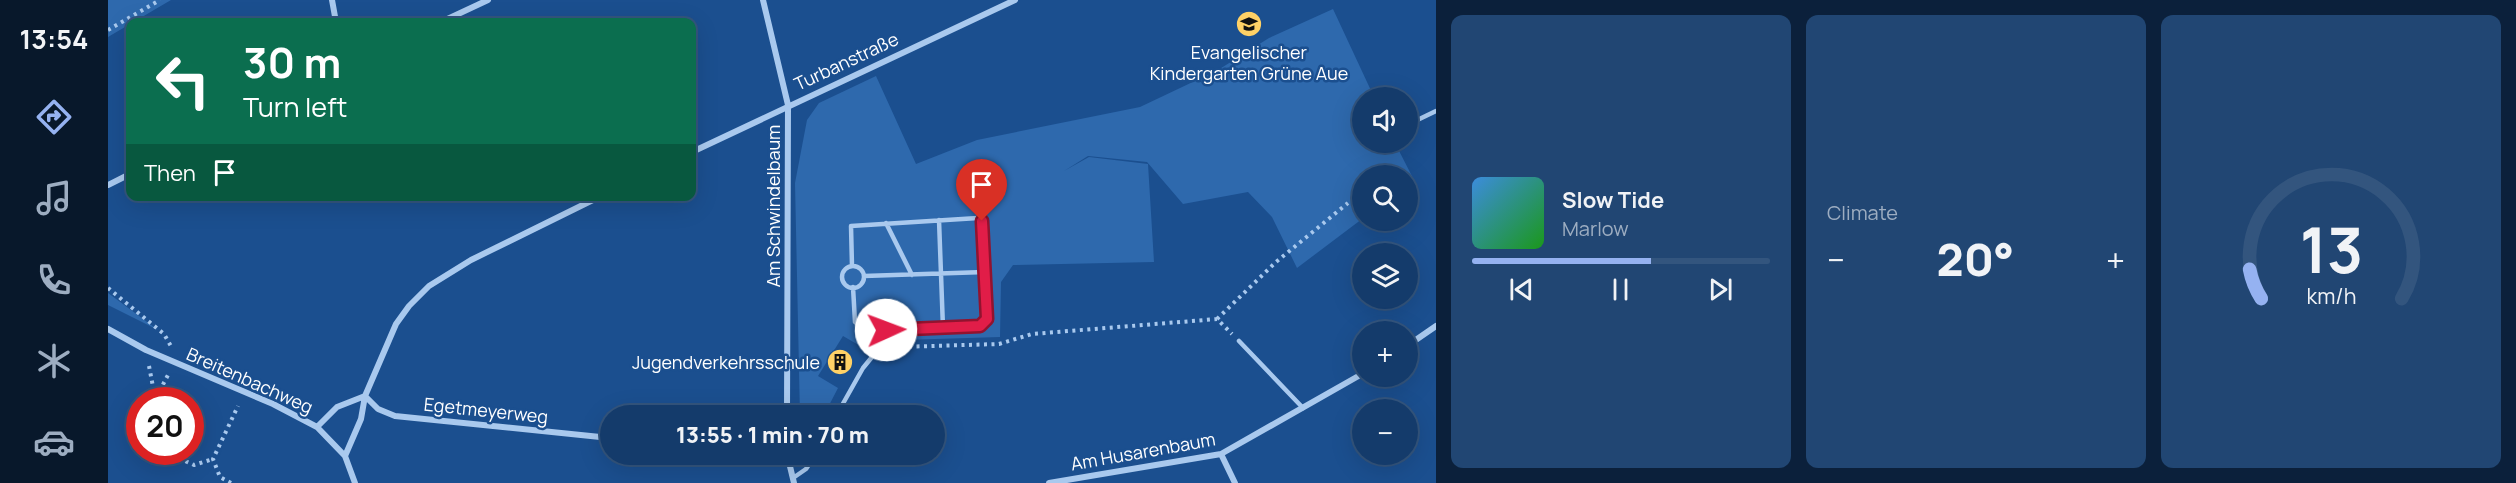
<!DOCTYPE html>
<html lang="en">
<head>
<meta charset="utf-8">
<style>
  :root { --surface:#143b6b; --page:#214673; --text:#f1f3f6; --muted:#9dadc1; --line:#33557e; --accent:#95b2f1 }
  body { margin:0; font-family:Manrope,sans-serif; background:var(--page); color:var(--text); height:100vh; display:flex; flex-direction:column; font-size:22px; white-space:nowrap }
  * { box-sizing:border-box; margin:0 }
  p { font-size:20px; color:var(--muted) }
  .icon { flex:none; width:33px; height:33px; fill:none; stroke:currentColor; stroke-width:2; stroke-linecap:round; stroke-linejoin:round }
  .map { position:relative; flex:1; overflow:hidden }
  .details { display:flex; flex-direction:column; gap:15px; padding:15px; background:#0b203b; width:1080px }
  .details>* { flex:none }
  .hud { position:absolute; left:18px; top:18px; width:570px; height:183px; border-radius:12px; box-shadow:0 6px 24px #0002,0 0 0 2px var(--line); background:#0b6e4f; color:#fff; overflow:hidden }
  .tools { position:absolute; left:1244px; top:87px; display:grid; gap:12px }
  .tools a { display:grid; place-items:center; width:66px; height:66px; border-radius:50%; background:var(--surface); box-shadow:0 6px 24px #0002,0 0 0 2px var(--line); font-size:30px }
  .speed { position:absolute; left:18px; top:387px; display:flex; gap:12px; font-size:30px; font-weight:700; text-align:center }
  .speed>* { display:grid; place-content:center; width:78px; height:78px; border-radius:50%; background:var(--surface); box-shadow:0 6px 24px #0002,0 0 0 2px var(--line); line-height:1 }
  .speed .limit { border:9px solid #d22; background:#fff; color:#111 }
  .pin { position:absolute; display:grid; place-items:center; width:51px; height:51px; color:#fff; margin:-62px -26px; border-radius:50% 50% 50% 0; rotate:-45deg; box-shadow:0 0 6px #0007 }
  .pin .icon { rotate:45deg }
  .me { position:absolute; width:66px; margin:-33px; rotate:88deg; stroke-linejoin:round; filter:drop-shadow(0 0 4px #0008) }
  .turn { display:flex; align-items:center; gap:21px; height:126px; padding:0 18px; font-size:27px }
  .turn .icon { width:78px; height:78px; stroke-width:2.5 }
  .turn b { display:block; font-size:42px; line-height:51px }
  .then { display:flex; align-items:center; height:57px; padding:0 18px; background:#0003; gap:12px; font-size:22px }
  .big { font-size:45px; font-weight:800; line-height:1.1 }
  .details .tile { flex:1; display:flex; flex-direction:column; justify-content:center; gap:9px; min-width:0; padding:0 21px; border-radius:12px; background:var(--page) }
  .details .dial { align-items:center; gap:0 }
  .dial svg { height:156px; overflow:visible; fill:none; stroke:var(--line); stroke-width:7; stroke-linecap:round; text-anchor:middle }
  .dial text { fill:var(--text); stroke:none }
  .song { display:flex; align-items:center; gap:18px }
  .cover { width:72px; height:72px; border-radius:9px; background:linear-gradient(135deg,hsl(210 70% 55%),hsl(120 70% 35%)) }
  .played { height:6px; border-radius:3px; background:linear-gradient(90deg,var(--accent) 60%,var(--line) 60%) }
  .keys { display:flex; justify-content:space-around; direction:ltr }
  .heat { display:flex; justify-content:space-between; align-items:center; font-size:33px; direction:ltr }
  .details .tiles { flex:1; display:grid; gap:15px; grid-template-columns:repeat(3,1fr) }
  .trip { position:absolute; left:492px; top:405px; width:345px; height:60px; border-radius:30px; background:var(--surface); box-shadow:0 6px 24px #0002,0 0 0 2px var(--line); font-weight:800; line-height:60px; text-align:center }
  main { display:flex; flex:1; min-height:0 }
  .tabs { display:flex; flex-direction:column; width:108px; justify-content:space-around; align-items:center; background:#08182b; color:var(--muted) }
  .tabs .icon { width:42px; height:42px }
  .tabs .on { color:var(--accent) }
  .tabs b { font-size:27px; color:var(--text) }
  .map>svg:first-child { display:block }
  .green { fill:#2e69ad }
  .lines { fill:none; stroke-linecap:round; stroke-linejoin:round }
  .path { stroke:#a9c9ee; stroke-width:4; stroke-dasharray:3 4.5; stroke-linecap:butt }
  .service { stroke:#a9c9ee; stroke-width:4.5 }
  .minor { stroke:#a9c9ee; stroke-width:6 }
  .route-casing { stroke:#92132f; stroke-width:15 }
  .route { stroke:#e11d48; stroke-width:10 }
  .labels { text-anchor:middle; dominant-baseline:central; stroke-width:5; stroke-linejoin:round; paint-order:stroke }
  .poi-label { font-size:18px; fill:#fff; stroke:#1b4f8f }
  .street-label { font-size:18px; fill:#fff; stroke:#1b4f8f }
</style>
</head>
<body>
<main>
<nav class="tabs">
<b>13:54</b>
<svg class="icon on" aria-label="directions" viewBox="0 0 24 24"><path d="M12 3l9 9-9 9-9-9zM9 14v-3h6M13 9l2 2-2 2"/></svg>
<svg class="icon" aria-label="music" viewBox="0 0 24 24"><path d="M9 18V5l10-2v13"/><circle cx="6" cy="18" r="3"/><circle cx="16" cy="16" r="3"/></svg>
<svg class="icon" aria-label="phone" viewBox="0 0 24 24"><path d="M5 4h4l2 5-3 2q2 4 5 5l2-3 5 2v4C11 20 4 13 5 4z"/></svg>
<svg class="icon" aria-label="climate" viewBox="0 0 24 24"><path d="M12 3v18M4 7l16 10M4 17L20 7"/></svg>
<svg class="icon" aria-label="car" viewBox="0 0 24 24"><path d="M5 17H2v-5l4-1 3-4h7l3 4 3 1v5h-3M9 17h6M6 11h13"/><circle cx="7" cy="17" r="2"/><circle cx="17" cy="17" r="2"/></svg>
</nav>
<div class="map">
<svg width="1328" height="483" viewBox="0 0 1328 483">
  <rect width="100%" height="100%" fill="#1b4f8f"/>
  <path class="green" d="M0,0H63L0,37Z
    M1225,9L1266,97L1254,98V142L1287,143L1307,182L1299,186V176H1254V219L1189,268L1164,217L1140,192L1075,204L1039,162L980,156L956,171L981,157L1040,164L1046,262L905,265L893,282L892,337L763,341L754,347L735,336L710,376L730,388L716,415L692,416L687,183L699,120L711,103L768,76L808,164L869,140L1032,107L1110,70L1161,38Z
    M0,293L50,330L0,305Z"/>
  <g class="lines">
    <path class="path" d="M0,30L52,0
      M0,288L56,334L64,348
      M1109,319L1168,262L1240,203
      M772,353L790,347L891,344L924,334L1109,319L1124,334
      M41,366L46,392L44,400
      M46,392L50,394L60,375
      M32,414L26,428L32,439
      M57,452L86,465L105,459
      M123,483L112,477L105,459L130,406"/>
    <path class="service" d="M1299,125L1328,111
      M831,220L835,328
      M778,223L804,275
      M744,266L743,226L870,218L876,225L879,319L872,326L758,330L747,322L745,287
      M734 277a11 11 0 1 1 22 0a11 11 0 1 1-22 0Z
      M756,276L877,272
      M1131,341L1195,408
      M728,416L755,368L764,357L753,338L758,330
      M685,478L698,469L708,454"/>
    <path class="minor" d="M224,0L228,22
      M655,0L680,105L679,416
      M333,22L380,0
      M584,152L907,0
      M0,185L22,174
      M0,329L38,350L165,404L209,427L237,456L247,483
      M1299,346L1328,326
      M257,396L270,409L287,416L502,438
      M209,427L229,407L257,396
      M657,454L679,457
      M679,454L686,483
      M1113,454L1127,483
      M237,456L253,419L257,396L288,324L301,306L321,286L363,260L493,196
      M941,483L1113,454L1254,374"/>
  </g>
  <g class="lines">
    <g class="route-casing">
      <path id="route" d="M778,330L872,326L879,319L874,221"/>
    </g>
    <use href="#route" class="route"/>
  </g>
  <defs>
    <g id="school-disc" transform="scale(1.35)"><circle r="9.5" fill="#ffd166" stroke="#1b4f8f"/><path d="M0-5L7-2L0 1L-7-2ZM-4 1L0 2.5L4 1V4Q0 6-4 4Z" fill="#111"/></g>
    <g id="building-disc" transform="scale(1.35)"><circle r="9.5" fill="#ffd166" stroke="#1b4f8f"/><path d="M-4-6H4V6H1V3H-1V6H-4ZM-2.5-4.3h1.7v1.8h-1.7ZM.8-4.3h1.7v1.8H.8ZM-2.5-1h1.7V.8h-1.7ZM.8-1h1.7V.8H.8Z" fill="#111"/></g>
  </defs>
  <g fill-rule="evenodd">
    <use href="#school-disc" x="1141" y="24"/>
    <use href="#building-disc" x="732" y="362"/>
  </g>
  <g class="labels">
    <g class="poi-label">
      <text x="1141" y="52">Evangelischer<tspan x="1141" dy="21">Kindergarten Grüne Aue</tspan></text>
      <text x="712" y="362" text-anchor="end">Jugendverkehrsschule</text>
    </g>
    <g class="street-label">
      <text transform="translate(738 61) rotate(-25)">Turbanstraße</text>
      <text transform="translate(665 206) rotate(-90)">Am Schwindelbaum</text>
      <text transform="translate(142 380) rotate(24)">Breitenbachweg</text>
      <text transform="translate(378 410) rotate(6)">Egetmeyerweg</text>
      <text transform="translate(1035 451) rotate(-10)">Am Husarenbaum</text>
    </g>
  </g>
</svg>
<div class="tools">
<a><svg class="icon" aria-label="sound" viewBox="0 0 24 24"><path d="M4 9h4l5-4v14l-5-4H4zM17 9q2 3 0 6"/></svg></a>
<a><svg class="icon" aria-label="search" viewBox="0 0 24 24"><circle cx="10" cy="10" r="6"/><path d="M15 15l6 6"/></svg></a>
<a><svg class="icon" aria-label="layers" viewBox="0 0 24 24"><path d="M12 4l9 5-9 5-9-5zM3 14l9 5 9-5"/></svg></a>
<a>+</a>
<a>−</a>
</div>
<div class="speed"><div class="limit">20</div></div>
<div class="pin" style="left:874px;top:221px;background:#d93025"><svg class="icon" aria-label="arrive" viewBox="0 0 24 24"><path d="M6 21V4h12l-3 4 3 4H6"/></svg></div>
<svg class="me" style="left:778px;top:330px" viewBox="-20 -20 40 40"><circle r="19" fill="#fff"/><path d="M0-13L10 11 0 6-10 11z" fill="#e11d48"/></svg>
<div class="trip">13:55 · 1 min · 70 m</div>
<div class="hud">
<div class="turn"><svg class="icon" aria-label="left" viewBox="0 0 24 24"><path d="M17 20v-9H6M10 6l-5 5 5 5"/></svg><div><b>30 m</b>Turn left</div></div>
<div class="then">Then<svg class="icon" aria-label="arrive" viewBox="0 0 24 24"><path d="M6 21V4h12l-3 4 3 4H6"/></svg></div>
</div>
</div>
<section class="details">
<div class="tiles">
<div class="tile">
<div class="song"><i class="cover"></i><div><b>Slow Tide</b><p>Marlow</p></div></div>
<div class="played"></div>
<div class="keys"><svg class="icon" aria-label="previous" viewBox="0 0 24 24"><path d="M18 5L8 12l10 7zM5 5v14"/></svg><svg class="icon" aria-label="pause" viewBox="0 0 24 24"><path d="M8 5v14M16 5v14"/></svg><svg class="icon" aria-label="next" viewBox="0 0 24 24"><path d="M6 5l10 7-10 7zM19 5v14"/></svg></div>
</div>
<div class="tile"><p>Climate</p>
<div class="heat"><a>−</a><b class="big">20°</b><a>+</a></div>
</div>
<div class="tile dial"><svg viewBox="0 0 100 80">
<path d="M14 69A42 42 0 1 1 86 69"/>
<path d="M14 69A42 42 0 0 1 8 54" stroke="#95b2f1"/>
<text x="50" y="56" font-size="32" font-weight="700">13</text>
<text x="50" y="72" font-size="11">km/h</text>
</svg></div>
</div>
</section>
</main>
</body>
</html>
